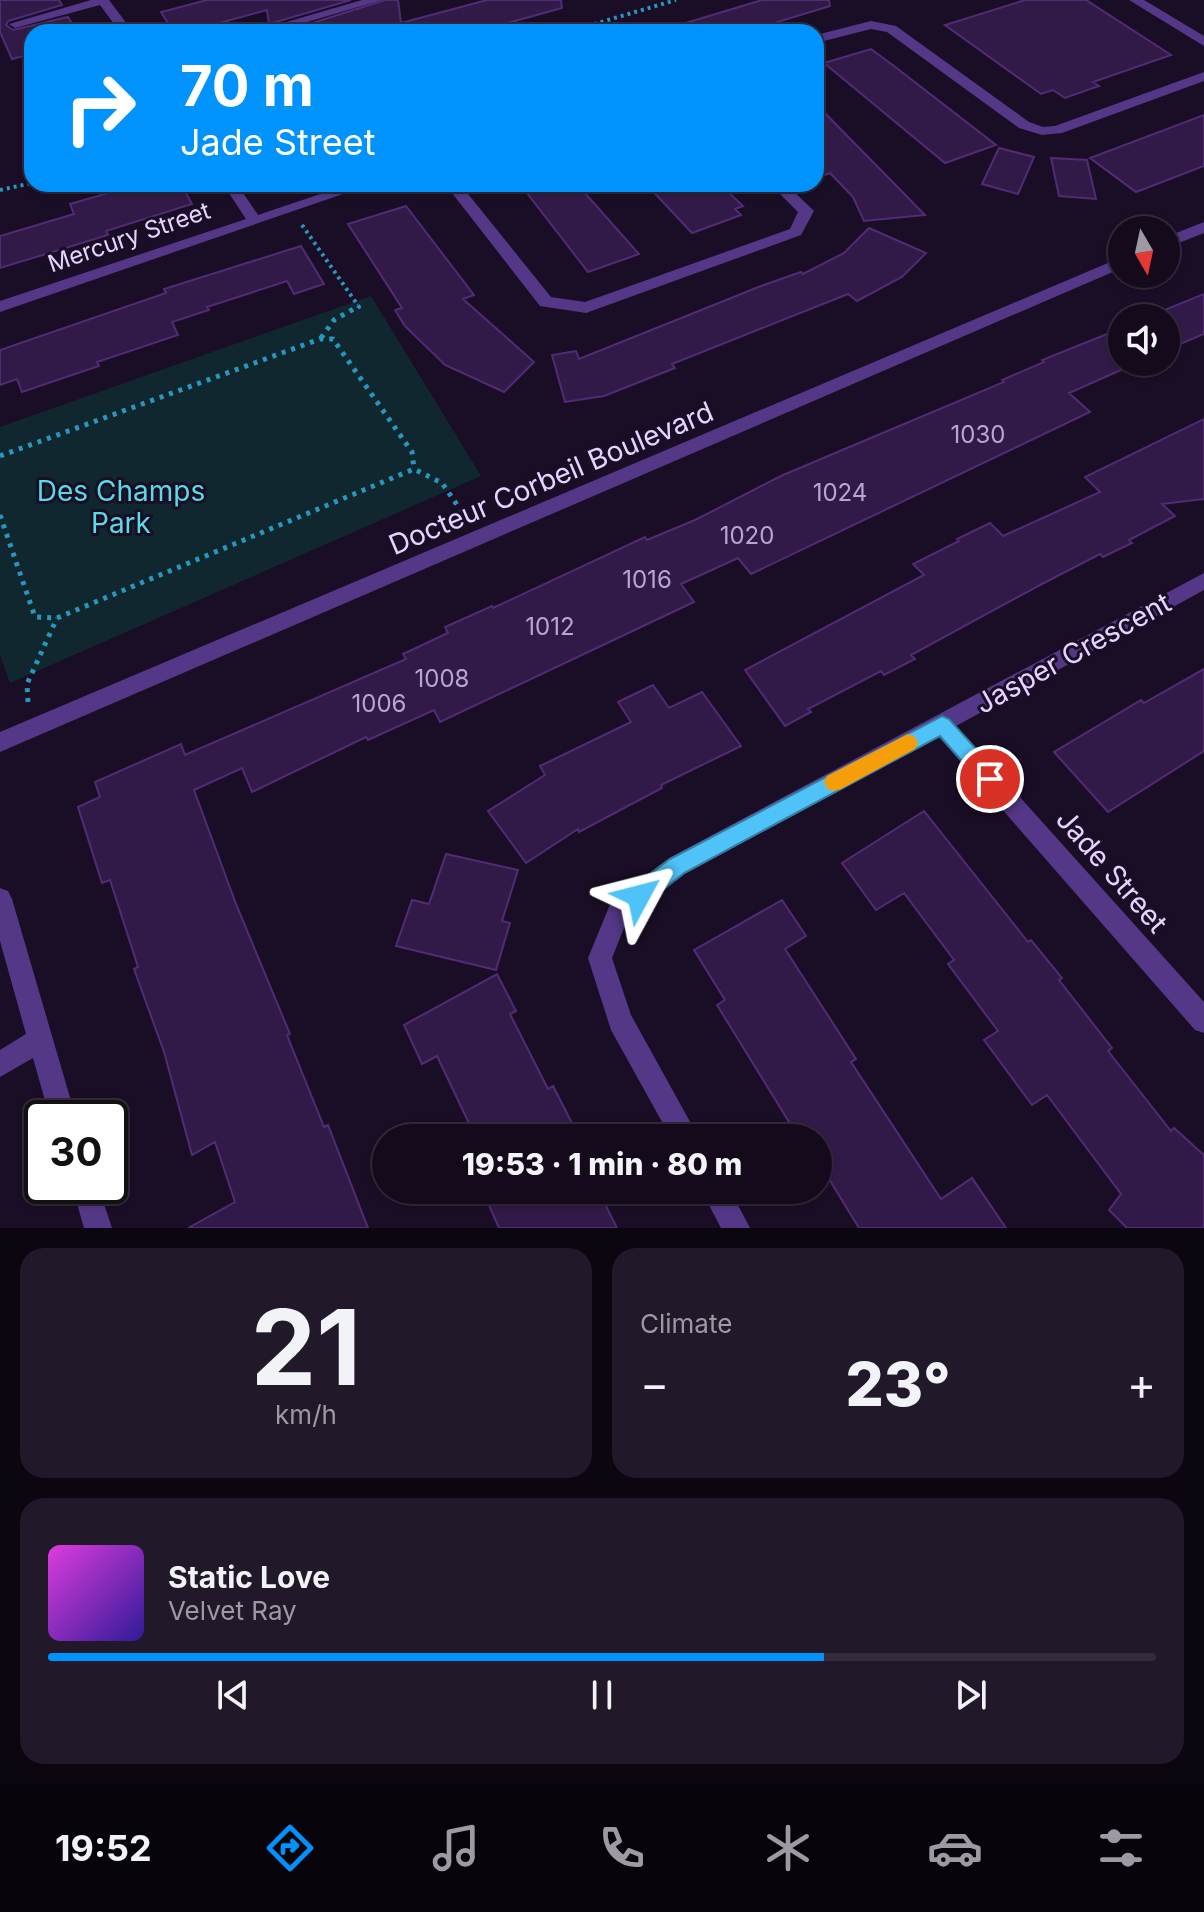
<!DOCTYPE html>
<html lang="en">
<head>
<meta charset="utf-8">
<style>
  :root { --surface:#140a1c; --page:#211829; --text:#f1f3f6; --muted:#9d9aa3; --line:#332b3b; --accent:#0093fe }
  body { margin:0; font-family:Inter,sans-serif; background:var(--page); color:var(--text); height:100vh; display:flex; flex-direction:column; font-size:30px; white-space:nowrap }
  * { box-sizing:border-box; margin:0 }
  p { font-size:26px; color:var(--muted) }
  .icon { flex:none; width:44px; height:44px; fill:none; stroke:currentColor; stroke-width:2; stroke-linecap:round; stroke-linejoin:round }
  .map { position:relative; height:1228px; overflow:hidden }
  .panel { display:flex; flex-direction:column; gap:20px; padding:20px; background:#0b060f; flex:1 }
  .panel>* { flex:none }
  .guide { position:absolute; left:24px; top:24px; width:800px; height:168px; border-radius:24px; box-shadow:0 2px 6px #0004,0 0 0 2px var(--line); background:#0093fe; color:#fff; overflow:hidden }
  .needle { width:52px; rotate:171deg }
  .controls { position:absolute; left:1108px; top:216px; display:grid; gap:16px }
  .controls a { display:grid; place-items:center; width:72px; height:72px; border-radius:50%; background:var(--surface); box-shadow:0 2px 6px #0004,0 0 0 2px var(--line); font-size:40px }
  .speed { position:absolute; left:24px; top:1100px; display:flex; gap:16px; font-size:40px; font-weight:700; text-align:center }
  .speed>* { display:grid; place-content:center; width:104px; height:104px; border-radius:50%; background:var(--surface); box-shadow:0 2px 6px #0004,0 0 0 2px var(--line); line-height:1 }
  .speed .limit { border:4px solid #111; border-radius:12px; background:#fff; color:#111 }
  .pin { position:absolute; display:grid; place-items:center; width:68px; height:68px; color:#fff; margin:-34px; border:4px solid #fff; border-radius:50%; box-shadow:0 2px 8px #0007 }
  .me { position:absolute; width:88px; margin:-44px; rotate:52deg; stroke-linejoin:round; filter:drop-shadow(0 0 6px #0008) }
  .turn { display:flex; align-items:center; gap:28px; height:168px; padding:0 24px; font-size:36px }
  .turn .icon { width:104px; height:104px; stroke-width:2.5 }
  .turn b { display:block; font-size:56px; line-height:68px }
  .big { font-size:60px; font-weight:800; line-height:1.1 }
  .panel .tile { flex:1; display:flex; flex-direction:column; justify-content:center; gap:12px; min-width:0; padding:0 28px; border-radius:24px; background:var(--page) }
  .panel .dial { align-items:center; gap:0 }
  .dial b { font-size:104px; line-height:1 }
  .song { display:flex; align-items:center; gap:24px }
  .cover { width:96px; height:96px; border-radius:12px; background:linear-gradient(135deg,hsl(300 70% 55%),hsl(250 70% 35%)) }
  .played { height:8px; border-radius:4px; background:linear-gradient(90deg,var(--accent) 70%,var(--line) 70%) }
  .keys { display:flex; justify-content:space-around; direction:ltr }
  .heat { display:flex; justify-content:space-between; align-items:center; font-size:44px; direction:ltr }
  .panel .tiles { flex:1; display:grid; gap:20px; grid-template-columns:1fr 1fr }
  .tile:last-child { grid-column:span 2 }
  .trip { position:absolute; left:372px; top:1124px; width:460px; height:80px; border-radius:40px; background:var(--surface); box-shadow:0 2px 6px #0004,0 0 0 2px var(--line); font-weight:800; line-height:80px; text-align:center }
  .tab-bar { display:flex; height:128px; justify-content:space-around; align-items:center; background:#08040b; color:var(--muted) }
  .tab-bar .icon { width:56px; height:56px }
  .tab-bar .selected { color:var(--accent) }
  .tab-bar b { font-size:36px; color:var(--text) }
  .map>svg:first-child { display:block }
  .green { fill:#112730 }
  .building { fill:#321a48; stroke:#512b74; stroke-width:2 }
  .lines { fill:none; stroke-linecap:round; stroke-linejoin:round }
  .path-far1 { stroke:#2b96bb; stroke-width:4; stroke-dasharray:3 4; stroke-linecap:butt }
  .path { stroke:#2b96bb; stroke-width:5; stroke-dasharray:4 6; stroke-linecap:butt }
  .minor { fill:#543887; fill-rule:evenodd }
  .tertiary { fill:#543887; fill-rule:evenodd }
  .route { fill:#4fc3f7; stroke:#337fa1; stroke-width:2 }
  .slow { fill:#f59e0b }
  .labels { text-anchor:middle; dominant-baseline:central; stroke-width:6; stroke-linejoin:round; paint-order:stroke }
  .far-street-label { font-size:24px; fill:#e6d3ff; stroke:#1a0e26 }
  .number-label { font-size:24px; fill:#b9a5d1 }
  .street-label { font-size:28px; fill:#e6d3ff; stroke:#1a0e26 }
  .park-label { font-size:28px; fill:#5bdae4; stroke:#1a0e26 }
</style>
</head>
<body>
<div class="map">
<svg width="1204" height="1228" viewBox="0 0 1204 1228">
  <rect width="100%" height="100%" fill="#1a0e26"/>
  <path class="green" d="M371,296L481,476L10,683L0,655V427Z"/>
  <path class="building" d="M0,0H59L62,5L8,21L6,25L13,30L68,17L77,32H32V54L12,59L0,32Z
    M207,0H351L269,24L267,10L186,32H174L161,12Z
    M385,0H398L401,23L487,0H561L562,8L475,32H284Z
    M762,0H829L830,6L745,32H680L679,25Z
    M1025,0H1086L1171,55L1093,82L1099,86L1065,98L1053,90L1041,94L945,25Z
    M871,49L894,66L996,145L945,163L824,63Z
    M816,104L925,215L864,221L853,197L830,173L816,178Z
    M1204,115V166L1136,192L1090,158Z
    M999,148L1034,157L1018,194L982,184Z
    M1051,158L1087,160L1096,199L1059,196Z
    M140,184H181L192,204L106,231L108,235L0,268V236L74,214L70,204Z
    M520,184H577L639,254L588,272Z
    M646,184H720L743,206L735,209L741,215L692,233Z
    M406,206L474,295L463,299L534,362L504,392L445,365L405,326L395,310L402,308L348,224Z
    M869,228L926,253L902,277L857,301L848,294L672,364L675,368L604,396L565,402L552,355L576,351L579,359L761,286L801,272L803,274L844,253Z
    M301,246L324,284L294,294L287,281L207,307L209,310L172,322L178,335L97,362L99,366L22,392L17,379L0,385V350L166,293L164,289Z
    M1204,294V334L1166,350V318H1145Z
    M1122,328V362H1139L1069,393L1090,412L751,574L738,558L681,584L694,602L440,722L434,710L368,740L366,737L252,792L242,768L194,790L236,904L290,1034L287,1035L324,1127L328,1125L368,1228H188L235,1202L215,1142L192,1155L164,1052L134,969L138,967L110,880L102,883L78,807L100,797L95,782L181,744L185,755L406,659L403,654L448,633L445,627L492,606L493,608L645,537L647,540L695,520L783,475L1004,382L1002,380L1044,362L1042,360Z
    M1204,419V499L1162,504L1175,516L1129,540L1132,543L1103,557L1100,554L1040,585L911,655L915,659L884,675L881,671L808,709L811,712L785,726L745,670L924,575L913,564L959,541L957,539L990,523L1003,536L1100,492L1085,477Z
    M1204,669V751L1108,812L1054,752L1141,700L1144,703Z
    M653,685L669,708L702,692L741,746L661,785L662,788L579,832L578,829L526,863L488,811L545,775L540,766L631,722L618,702Z
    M924,811L1028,942L1031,940L1062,978L1059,980L1112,1048L1108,1051L1171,1131L1174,1128L1204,1155V1228H1127L1109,1210L1121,1194L1047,1095L1032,1105L984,1040L998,1031L948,964L954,960L904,893L876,910L842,863Z
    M446,854L518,870L502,921L510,923L496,970L396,946L412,900L429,904Z
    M782,900L806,936L785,949L856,1059L851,1062L941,1199L972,1178L1006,1228H859L818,1161V1138H764L789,1122L717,1005L725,1000L694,950Z
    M497,974L516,1011L510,1014L548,1089L553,1086L575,1129L560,1138H476L437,1056L422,1064L404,1025Z
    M505,1190H598L617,1228H499L487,1201Z"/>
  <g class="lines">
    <path class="path-far1" d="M567,32L676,0
      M0,190L32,183
      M302,225L359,307L356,308"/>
    <path class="path" d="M321,338L334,320L359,306
      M0,456L320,339H333L412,452L414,469
      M0,515L35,617L57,618L414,469L442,483L466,518
      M28,702L27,684L57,618"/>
    <path class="minor" d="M91,0H109L133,32H120L100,5L15,28L9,24Z
      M362,0H382L273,32H252Z
      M1129,0H1144L1204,36V46Z
      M871,21L896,26L1029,122L1043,127L1055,126L1204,72V81L1062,133L1042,135L1019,128L887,32L871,29L816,43V35Z
      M223,184H237L258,215L350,184H372L0,312V301L246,219Z
      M445,184H460L551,297L585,302L790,229L798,212L770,184H786L814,211L801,235L586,313L540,306Z
      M1204,573V590L956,726L1204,1002V1033L1195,1030L938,736L685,874L628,918L612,958L631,1015L699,1138H671L611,1030L588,958L611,902L669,858Z
      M0,888L8,891L12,899L76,1118H50L33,1058L0,1077V1050L26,1034L0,941Z
      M72,1186H98L112,1228H84Z
      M701,1190H730L750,1228H721Z"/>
    <path class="tertiary" d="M1204,222V233L1166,248V237Z
      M1122,257V268L0,752V732Z"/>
  </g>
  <path class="route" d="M942,716L949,719L997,772L1000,779L997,785L990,788L983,785L940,736L684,873L646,903L639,906L631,903L628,896L631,888L670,859Z"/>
  <path class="slow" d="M908,734L915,737L918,743L915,749L841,789L834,791L827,789L824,782L827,776Z"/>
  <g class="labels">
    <g class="far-street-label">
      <text transform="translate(129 237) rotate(-19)">Mercury Street</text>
    </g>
    <g class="number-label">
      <text x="978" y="434">1030</text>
      <text x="840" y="492">1024</text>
      <text x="747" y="535">1020</text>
      <text x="647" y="579">1016</text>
      <text x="550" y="626">1012</text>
      <text x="442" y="678">1008</text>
      <text x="379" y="703">1006</text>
    </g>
    <g class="street-label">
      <text transform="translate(551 478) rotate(-23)">Docteur Corbeil Boulevard</text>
      <text transform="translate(1073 653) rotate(-29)">Jasper Crescent</text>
      <text transform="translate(1112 871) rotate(49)">Jade Street</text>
    </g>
    <g class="park-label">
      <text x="121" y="491">Des Champs<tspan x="121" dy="32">Park</tspan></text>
    </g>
  </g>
</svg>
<div class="controls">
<a><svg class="needle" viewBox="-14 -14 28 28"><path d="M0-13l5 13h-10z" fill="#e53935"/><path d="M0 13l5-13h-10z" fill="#9d9aa3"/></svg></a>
<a><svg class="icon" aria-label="sound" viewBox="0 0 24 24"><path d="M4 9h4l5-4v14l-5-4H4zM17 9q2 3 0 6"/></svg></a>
</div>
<div class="speed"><div class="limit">30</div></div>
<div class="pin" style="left:990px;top:779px;background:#d93025"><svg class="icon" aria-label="arrive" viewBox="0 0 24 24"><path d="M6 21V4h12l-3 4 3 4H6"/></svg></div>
<svg class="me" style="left:639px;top:896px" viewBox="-20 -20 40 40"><path d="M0-17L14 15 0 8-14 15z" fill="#4fc3f7" stroke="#fff" stroke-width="4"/></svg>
<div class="trip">19:53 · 1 min · 80 m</div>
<div class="guide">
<div class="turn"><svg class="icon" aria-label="right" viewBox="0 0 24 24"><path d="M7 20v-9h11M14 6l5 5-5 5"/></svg><div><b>70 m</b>Jade Street</div></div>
</div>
</div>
<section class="panel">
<div class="tiles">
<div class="tile dial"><b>21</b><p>km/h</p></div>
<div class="tile"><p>Climate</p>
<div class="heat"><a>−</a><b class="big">23°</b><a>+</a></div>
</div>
<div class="tile">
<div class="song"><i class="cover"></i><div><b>Static Love</b><p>Velvet Ray</p></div></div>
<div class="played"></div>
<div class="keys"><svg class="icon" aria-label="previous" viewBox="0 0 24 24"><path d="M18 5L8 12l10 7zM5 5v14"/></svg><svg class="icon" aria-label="pause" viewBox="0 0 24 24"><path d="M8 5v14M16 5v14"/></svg><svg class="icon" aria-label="next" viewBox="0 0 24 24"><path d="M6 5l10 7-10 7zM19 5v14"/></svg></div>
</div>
</div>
</section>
<nav class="tab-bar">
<b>19:52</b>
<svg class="icon selected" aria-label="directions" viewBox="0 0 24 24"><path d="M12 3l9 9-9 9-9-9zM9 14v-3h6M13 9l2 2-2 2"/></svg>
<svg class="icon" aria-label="music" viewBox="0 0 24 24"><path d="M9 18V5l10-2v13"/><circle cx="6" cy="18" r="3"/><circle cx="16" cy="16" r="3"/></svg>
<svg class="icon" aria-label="phone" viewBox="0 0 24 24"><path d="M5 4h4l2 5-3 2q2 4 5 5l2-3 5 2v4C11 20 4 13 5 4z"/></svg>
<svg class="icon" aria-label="climate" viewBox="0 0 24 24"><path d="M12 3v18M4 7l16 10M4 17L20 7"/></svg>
<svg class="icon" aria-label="car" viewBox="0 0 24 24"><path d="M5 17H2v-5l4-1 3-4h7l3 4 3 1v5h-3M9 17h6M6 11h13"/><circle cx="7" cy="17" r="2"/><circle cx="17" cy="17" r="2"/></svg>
<svg class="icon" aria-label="filters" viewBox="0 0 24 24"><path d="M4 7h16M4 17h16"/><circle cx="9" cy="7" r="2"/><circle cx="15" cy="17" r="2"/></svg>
</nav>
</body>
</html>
